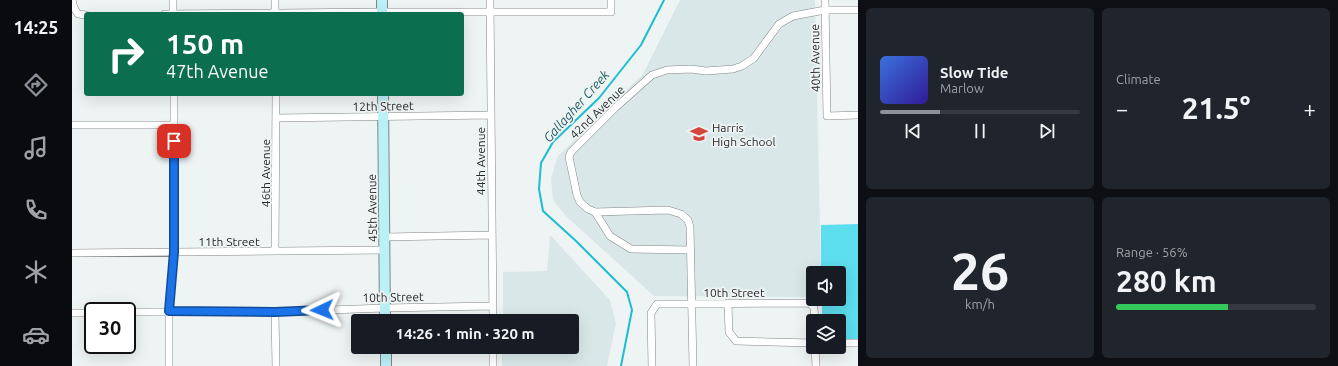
<!DOCTYPE html>
<html lang="en">
<head>
<meta charset="utf-8">
<style>
  :root { --surface:#171b24; --page:#20242c; --text:#f1f3f6; --muted:#9ea1a6; --line:#363941; --accent:#8c9099 }
  body { margin:0; font-family:Ubuntu,sans-serif; background:var(--page); color:var(--text); height:100vh; display:flex; flex-direction:column; font-size:15px; white-space:nowrap }
  * { box-sizing:border-box; margin:0 }
  p { font-size:13px; color:var(--muted) }
  .icon { flex:none; width:22px; height:22px; fill:none; stroke:currentColor; stroke-width:2; stroke-linecap:round; stroke-linejoin:round }
  .map { position:relative; flex:1; overflow:hidden }
  .details { display:flex; flex-direction:column; gap:8px; padding:8px; background:#0d0f14; width:480px }
  .details>* { flex:none }
  .hud { position:absolute; left:12px; top:12px; width:380px; height:84px; border-radius:4px; box-shadow:0 4px 16px #0002; background:#0b6e4f; color:#fff; overflow:hidden }
  .tools { position:absolute; left:734px; top:266px; display:grid; gap:8px }
  .tools a { display:grid; place-items:center; width:40px; height:40px; border-radius:4px; background:var(--surface); box-shadow:0 4px 16px #0002; font-size:20px }
  .speed { position:absolute; left:12px; top:302px; display:flex; gap:8px; font-size:20px; font-weight:700; text-align:center }
  .speed>* { display:grid; place-content:center; width:52px; height:52px; border-radius:50%; background:var(--surface); box-shadow:0 4px 16px #0002; line-height:1 }
  .speed .limit { border:2px solid #111; border-radius:6px; background:#fff; color:#111 }
  .pin { position:absolute; display:grid; place-items:center; width:34px; height:34px; color:#fff; margin:-17px; border-radius:8px; box-shadow:0 2px 6px #0006 }
  .me { position:absolute; width:44px; margin:-22px; rotate:268deg; stroke-linejoin:round; filter:drop-shadow(0 0 3px #0008) }
  .turn { display:flex; align-items:center; gap:14px; height:84px; padding:0 16px; font-size:18px }
  .turn .icon { width:52px; height:52px; stroke-width:2.5 }
  .turn b { display:block; font-size:28px; line-height:34px }
  .big { font-size:30px; font-weight:700; line-height:1.1 }
  .details .tile { flex:1; display:flex; flex-direction:column; justify-content:center; gap:6px; min-width:0; padding:0 14px; border-radius:6px; background:var(--page) }
  .details .dial { align-items:center; gap:0 }
  .dial b { font-size:52px; line-height:1 }
  .song { display:flex; align-items:center; gap:12px }
  .cover { width:48px; height:48px; border-radius:6px; background:linear-gradient(135deg,hsl(220 70% 55%),hsl(250 70% 35%)) }
  .played { height:4px; border-radius:2px; background:linear-gradient(90deg,var(--accent) 30%,var(--line) 30%) }
  .keys { display:flex; justify-content:space-around; direction:ltr }
  .heat { display:flex; justify-content:space-between; align-items:center; font-size:22px; direction:ltr }
  .charge { height:6px; border-radius:3px; background:linear-gradient(90deg,#34c759 56%,var(--line) 0) }
  .details .tiles { flex:1; display:grid; gap:8px; grid-template-columns:repeat(2,1fr) }
  .trip { position:absolute; left:279px; top:314px; width:228px; height:40px; border-radius:4px; background:var(--surface); box-shadow:0 4px 16px #0002; font-weight:700; line-height:40px; text-align:center }
  main { display:flex; flex:1; min-height:0 }
  .dock { display:flex; flex-direction:column; width:72px; justify-content:space-around; align-items:center; background:#090b0e; color:var(--muted) }
  .dock .icon { width:28px; height:28px }
  .dock .selected { color:var(--accent) }
  .dock b { font-size:18px; color:var(--text) }
  .map>svg:first-child { display:block }
  .built { fill:#d9e7e9 }
  .green { fill:#5ddeef }
  .lines { fill:none; stroke-linecap:round; stroke-linejoin:round }
  .stream { stroke:#1bbdd0; stroke-width:2 }
  .street-casing { stroke:#818586; stroke-width:8 }
  .secondary-casing { stroke:#818586; stroke-width:12 }
  .street { stroke:#fff; stroke-width:7 }
  .secondary { stroke:#baf1f7; stroke-width:10 }
  .route-casing { stroke:#114b97; stroke-width:10 }
  .route { stroke:#1a73e8; stroke-width:7 }
  .labels { text-anchor:middle; dominant-baseline:central; stroke-width:3.5; stroke-linejoin:round; paint-order:stroke }
  .street-label { font-size:12px; fill:#282a2a; stroke:#eef3f3 }
  .poi-label { font-size:12px; fill:#282a2a; stroke:#eef3f3; text-anchor:start }
  .water-label { font-size:13px; font-style:italic; fill:#205b63; stroke:#eef3f3 }
</style>
</head>
<body>
<main>
<nav class="dock">
<b>14:25</b>
<svg class="icon selected" aria-label="directions" viewBox="0 0 24 24"><path d="M12 3l9 9-9 9-9-9zM9 14v-3h6M13 9l2 2-2 2"/></svg>
<svg class="icon" aria-label="music" viewBox="0 0 24 24"><path d="M9 18V5l10-2v13"/><circle cx="6" cy="18" r="3"/><circle cx="16" cy="16" r="3"/></svg>
<svg class="icon" aria-label="phone" viewBox="0 0 24 24"><path d="M5 4h4l2 5-3 2q2 4 5 5l2-3 5 2v4C11 20 4 13 5 4z"/></svg>
<svg class="icon" aria-label="climate" viewBox="0 0 24 24"><path d="M12 3v18M4 7l16 10M4 17L20 7"/></svg>
<svg class="icon" aria-label="car" viewBox="0 0 24 24"><path d="M5 17H2v-5l4-1 3-4h7l3 4 3 1v5h-3M9 17h6M6 11h13"/><circle cx="7" cy="17" r="2"/><circle cx="17" cy="17" r="2"/></svg>
</nav>
<div class="map">
<svg width="786" height="366" viewBox="0 0 786 366">
  <rect width="100%" height="100%" fill="#eef3f3"/>
  <path class="built" d="M608,0H743L749,273H741V297L582,296L495,217L481,200L479,178L486,156L571,74Z
    M478,235L538,300L544,323L535,366H430V347H500V321H431V272L475,271Z"/>
  <path class="green" d="M786,224V339H767V321H750V299H767V273H749V225Z"/>
  <g class="lines">
    <path class="stream" d="M549,366L560,310L555,292L504,241L471,211L467,189L469,163L481,142L527,98L569,45L592,0"/>
    <g class="street-casing">
      <path id="street" d="M0,0L2,8L6,14L14,15
        M101,0V14
        M203,0V14
        M418,0L421,321
        M753,0L755,116L786,115
        M93,14L310,12H539V0
        M204,118L419,115
        M0,125H102
        M523,212L538,236L559,249L618,250
        M313,237L419,235
        M203,251L204,94
        M0,253L313,250
        M656,303L657,332L664,341L741,343
        M55,312H203L313,308L421,306
        M203,312L204,366
        M0,313H21
        M767,343H786
        M421,347V366
        M743,347L744,366
        M97,366V311L102,252V94
        M580,366L579,313L585,304L738,303L742,308L743,321
        M621,366L618,227L616,220L609,214L596,210L523,212L516,209L508,202L505,195L497,157L499,152L543,108L580,75L595,70L619,69L634,71L661,69L670,66L682,58L707,24L721,16L753,10H786"/>
    </g>
    <g class="secondary-casing">
      <path id="secondary" d="M310,0V14
        M311,94L313,321
        M314,347V366"/>
    </g>
    <use href="#street" class="street"/>
    <use href="#secondary" class="secondary"/>
  </g>
  <g class="lines">
    <g class="route-casing">
      <path id="route" d="M102,141V252L97,311L203,312L250,310"/>
    </g>
    <use href="#route" class="route"/>
  </g>
  <defs>
    <g id="school-bare" transform="scale(1.38)"><path d="M0-5L7-2L0 1L-7-2ZM-4 1L0 2.5L4 1V4Q0 6-4 4Z" fill="#d4463d" stroke="#eef3f3" stroke-width="2.5" paint-order="stroke"/></g>
  </defs>
  <g fill-rule="evenodd">
    <use href="#school-bare" x="627" y="134"/>
  </g>
  <g class="labels">
    <g class="street-label">
      <text transform="translate(743 58) rotate(-91)">40th Avenue</text>
      <text transform="translate(311 106) rotate(-1)">12th Street</text>
      <text transform="translate(525 112) rotate(-44)">42nd Avenue</text>
      <text transform="translate(408 161) rotate(-90)">44th Avenue</text>
      <text transform="translate(193 173) rotate(-90)">46th Avenue</text>
      <text transform="translate(300 208) rotate(-91)">45th Avenue</text>
      <text x="157" y="241">11th Street</text>
      <text x="662" y="292">10th Street</text>
      <text transform="translate(321 297) rotate(-1)">10th Street</text>
    </g>
    <g class="poi-label">
      <text x="640" y="127">Harris<tspan x="640" dy="14">High School</tspan></text>
    </g>
    <g class="water-label">
      <text transform="translate(504 106) rotate(-48)">Gallagher Creek</text>
    </g>
  </g>
</svg>
<div class="tools">
<a><svg class="icon" aria-label="sound" viewBox="0 0 24 24"><path d="M4 9h4l5-4v14l-5-4H4zM17 9q2 3 0 6"/></svg></a>
<a><svg class="icon" aria-label="layers" viewBox="0 0 24 24"><path d="M12 4l9 5-9 5-9-5zM3 14l9 5 9-5"/></svg></a>
</div>
<div class="speed"><div class="limit">30</div></div>
<div class="pin" style="left:102px;top:141px;background:#d93025"><svg class="icon" aria-label="arrive" viewBox="0 0 24 24"><path d="M6 21V4h12l-3 4 3 4H6"/></svg></div>
<svg class="me" style="left:250px;top:310px" viewBox="-20 -20 40 40"><path d="M0-17L14 15 0 8-14 15z" fill="#1a73e8" stroke="#fff" stroke-width="4"/></svg>
<div class="trip">14:26 · 1 min · 320 m</div>
<div class="hud">
<div class="turn"><svg class="icon" aria-label="right" viewBox="0 0 24 24"><path d="M7 20v-9h11M14 6l5 5-5 5"/></svg><div><b>150 m</b>47th Avenue</div></div>
</div>
</div>
<section class="details">
<div class="tiles">
<div class="tile">
<div class="song"><i class="cover"></i><div><b>Slow Tide</b><p>Marlow</p></div></div>
<div class="played"></div>
<div class="keys"><svg class="icon" aria-label="previous" viewBox="0 0 24 24"><path d="M18 5L8 12l10 7zM5 5v14"/></svg><svg class="icon" aria-label="pause" viewBox="0 0 24 24"><path d="M8 5v14M16 5v14"/></svg><svg class="icon" aria-label="next" viewBox="0 0 24 24"><path d="M6 5l10 7-10 7zM19 5v14"/></svg></div>
</div>
<div class="tile"><p>Climate</p>
<div class="heat"><a>−</a><b class="big">21.5°</b><a>+</a></div>
</div>
<div class="tile dial"><b>26</b><p>km/h</p></div>
<div class="tile"><p>Range · 56%</p><b class="big">280 km</b><div class="charge"></div></div>
</div>
</section>
</main>
</body>
</html>
